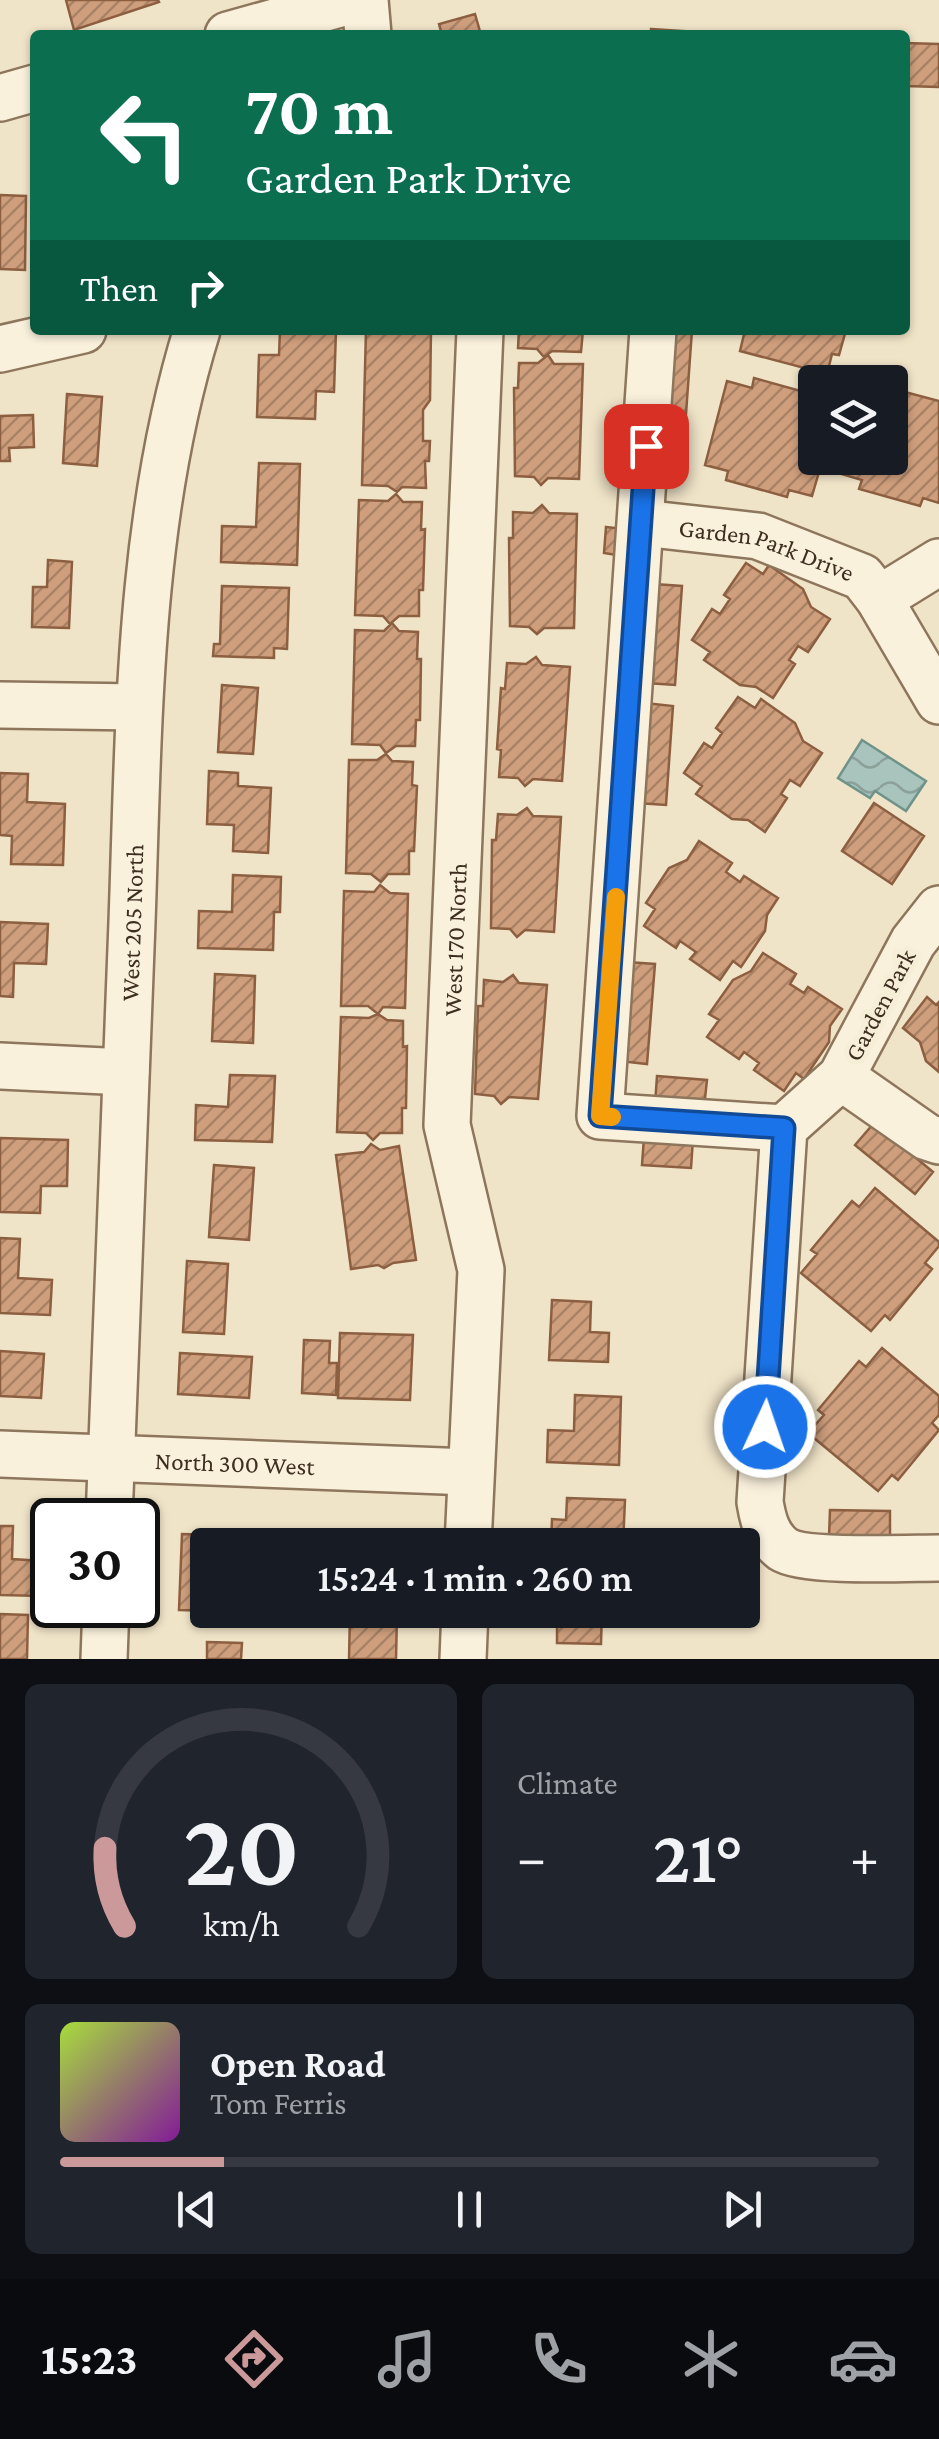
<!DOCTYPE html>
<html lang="en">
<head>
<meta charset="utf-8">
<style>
  :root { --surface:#171b24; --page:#20242c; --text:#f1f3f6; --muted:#9ea1a6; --line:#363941; --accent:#cc999b }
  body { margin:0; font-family:"Crimson Pro",serif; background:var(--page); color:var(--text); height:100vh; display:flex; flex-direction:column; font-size:38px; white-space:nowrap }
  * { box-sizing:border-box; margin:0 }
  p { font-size:32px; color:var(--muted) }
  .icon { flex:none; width:55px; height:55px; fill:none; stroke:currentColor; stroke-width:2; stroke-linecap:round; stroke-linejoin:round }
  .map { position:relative; height:1659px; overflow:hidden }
  .sheet { display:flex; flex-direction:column; gap:25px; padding:25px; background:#0d0f14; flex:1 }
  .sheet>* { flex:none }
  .banner { position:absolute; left:30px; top:30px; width:880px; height:305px; border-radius:10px; box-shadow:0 2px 8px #0004; background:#0b6e4f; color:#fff; overflow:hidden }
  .buttons { position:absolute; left:798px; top:365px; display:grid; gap:20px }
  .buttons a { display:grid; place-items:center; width:110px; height:110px; border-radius:10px; background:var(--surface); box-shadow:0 2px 8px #0004; font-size:50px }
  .speed { position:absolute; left:30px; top:1498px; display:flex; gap:20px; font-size:50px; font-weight:700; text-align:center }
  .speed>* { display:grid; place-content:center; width:130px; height:130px; border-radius:50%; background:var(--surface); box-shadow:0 2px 8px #0004; line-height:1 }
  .speed .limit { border:5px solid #111; border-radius:15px; background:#fff; color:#111 }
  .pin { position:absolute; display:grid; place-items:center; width:85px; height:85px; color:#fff; margin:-42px; border-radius:20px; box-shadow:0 5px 15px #0006 }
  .me { position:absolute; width:110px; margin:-55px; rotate:3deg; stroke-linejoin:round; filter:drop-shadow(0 0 8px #0008) }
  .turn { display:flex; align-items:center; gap:35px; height:210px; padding:0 50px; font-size:45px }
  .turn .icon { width:130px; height:130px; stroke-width:2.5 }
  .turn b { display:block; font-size:70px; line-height:85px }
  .then { display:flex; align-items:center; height:95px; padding:0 50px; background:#0003; gap:20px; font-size:38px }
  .big { font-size:75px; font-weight:600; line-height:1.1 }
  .sheet .tile { flex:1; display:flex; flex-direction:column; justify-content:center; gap:15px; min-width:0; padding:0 35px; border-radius:15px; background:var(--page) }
  .sheet .dial { align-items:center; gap:0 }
  .dial svg { height:260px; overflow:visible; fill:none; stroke:var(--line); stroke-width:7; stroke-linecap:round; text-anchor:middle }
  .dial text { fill:var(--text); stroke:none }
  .song { display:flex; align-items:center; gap:30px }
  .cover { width:120px; height:120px; border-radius:15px; background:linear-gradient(135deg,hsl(80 70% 55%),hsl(290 70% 35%)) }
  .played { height:10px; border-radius:5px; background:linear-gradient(90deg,var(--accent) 20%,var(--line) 20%) }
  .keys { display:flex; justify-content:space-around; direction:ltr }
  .heat { display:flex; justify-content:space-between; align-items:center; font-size:55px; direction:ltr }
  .sheet .tiles { flex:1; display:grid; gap:25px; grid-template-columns:1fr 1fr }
  .tile:last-child { grid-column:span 2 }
  .trip { position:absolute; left:190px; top:1528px; width:570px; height:100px; border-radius:10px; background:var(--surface); box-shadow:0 2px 8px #0004; font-weight:600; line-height:100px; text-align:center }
  .tab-bar { display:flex; height:160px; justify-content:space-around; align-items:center; background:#090b0e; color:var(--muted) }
  .tab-bar .icon { width:70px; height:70px }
  .tab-bar .selected { color:var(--accent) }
  .tab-bar b { font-size:45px; color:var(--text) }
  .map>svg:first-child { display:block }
  .water { fill:url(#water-waves); stroke:#6f938a; stroke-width:2.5 }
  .building { fill:url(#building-hatch); stroke:#8d5f41; stroke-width:2.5 }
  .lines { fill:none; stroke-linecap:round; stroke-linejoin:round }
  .minor-casing { stroke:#8d765c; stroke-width:50 }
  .minor { stroke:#faf1dc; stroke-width:45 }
  .route-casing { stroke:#114b97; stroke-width:25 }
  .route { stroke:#1a73e8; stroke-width:18 }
  .slow { stroke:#f59e0b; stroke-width:18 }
  .labels { text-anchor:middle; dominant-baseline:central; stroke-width:10; stroke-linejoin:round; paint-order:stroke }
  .street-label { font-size:25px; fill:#3d2e20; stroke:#f7eed8 }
</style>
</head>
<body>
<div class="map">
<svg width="939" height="1659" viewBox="0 0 939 1659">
  <defs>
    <pattern id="water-waves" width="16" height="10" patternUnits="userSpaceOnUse" patternTransform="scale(2.5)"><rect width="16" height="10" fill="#a9c4bc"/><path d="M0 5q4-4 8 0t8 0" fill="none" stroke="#8ba098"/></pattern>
    <pattern id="building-hatch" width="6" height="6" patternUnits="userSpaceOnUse" patternTransform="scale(2.5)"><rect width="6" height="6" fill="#cf9f7d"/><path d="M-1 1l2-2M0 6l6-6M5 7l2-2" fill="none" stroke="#a98266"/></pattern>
  </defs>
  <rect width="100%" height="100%" fill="#f0e4c8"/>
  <path class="water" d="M862,740L926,781L906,811L875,791L870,798L838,778Z"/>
  <path class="building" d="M66,0H158L159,2L74,30Z
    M475,14L481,35H442L439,24Z
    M651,29L746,35H651Z
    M905,43L939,44V87L905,86Z
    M0,195L26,196L25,270L0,269Z
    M280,330H336L334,392L316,391L315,419L257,417L259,355H279Z
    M366,330H431L430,400L423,410V441H430L429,461H425L426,488L402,487L397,492L388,486L362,485Z
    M519,330H583L581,352L552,351L544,357L537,349L518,348Z
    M665,330H692L683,456L657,455Z
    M745,330H846L839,355L832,354L827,374L740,351Z
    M548,355L554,364H583L579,479L548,478L541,485L534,477L515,476L514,388H518L519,363H538Z
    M754,378L815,395V458H823L812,496L789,490L787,497L726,480L728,471L705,465L727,381L752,388Z
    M890,388L939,401V503L923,498L920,506L859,489L862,480L838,473L843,458H890Z
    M67,394L102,397L97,466L63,463Z
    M33,415L34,447L9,448L10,461H0V416Z
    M259,463L300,464L297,565L221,562L222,526L256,527Z
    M396,494L403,502H422L421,530L425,529L423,590H419V616H399L390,624L383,616L355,615L359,500L388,501Z
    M542,505L549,513L577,514L574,628H544L537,634L529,627L510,626L509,538H513V512L533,513Z
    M606,527L625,529L623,556L604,553Z
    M48,560L72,562L69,628L32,627L33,587H47Z
    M746,563L763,574L769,565L803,589L811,607L830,619L808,652L798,646L789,660L795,664L773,698L756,687L740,685L704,660L710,652L692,640L712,609L720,614L730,599L724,595Z
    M654,584L682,586L675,685L647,683Z
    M222,586L289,588L287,649L274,648V658L213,656L214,644H220Z
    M392,623L399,631L418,632L417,659H421L420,720H416L415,746H396L386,753L380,745L352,744L355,630L384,631Z
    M536,657L542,665L570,667L562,781L533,779L525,786L518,778L499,777L501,750L497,749L501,688L505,689L507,663L526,664Z
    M222,685L258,688L253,754L218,752Z
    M738,697L755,708L761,699L795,723L803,741L822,753L800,786L790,780L781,794L787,798L765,832L748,820L732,819L696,794L702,786L684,773L704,743L712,748L722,733L716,728Z
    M645,703L673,706L666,805L637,803Z
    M386,754L392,761L413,762L412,785L417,786L414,851H409V874H388L381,882L371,874L346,873L349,760H377Z
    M209,771L238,773V786L271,788L268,853L233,851L234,825L207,824Z
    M0,773L28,774L27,802L65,804L63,865L11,864L12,836L0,835Z
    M874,803L924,836L892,884L842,851Z
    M527,808L533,816L561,817L554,932L525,930L517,937L510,929L491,928L492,840H496L498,814L517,815Z
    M699,841L732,863L726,872L740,882L744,876L778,898L767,915L765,931L741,967L733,961L720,980L690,959L696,952L680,941L676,948L644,926L655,909L646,903L669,868L687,860Z
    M233,875L281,877L280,912H274L273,950L198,948L199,911L232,912Z
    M380,885L390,893L408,894L405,1008L383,1007L378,1014L368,1006H341L344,891L374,892Z
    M0,922L48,924L46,964L14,963L13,997L0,996Z
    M763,953L796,974L790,984L804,993L808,987L842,1009L830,1026L829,1042L804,1079L796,1073L784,1091L754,1070L759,1063L744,1052L739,1059L707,1037L719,1020L709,1014L733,980L751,971Z
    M627,962L655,964L647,1064L619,1061Z
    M215,974L255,976L253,1043L212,1041Z
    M513,975L519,983L547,985L538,1099L509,1097L501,1104L494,1096L475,1094L478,1006H483L484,980L503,982Z
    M927,997L936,1005L939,1002V1072L926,1061L920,1042L903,1028Z
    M378,1014L387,1020L403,1021V1047L407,1046L406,1108H402V1133H380L373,1140L366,1133L337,1132L341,1017L369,1018Z
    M230,1075L275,1076L272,1142L195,1140L196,1105L228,1107Z
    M657,1076L707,1080L704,1108L655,1104Z
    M874,1123L933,1172L915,1194L855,1145Z
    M644,1137L693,1139L691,1168L642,1165Z
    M0,1138L68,1140L67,1186H41L40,1213L0,1212Z
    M371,1144L380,1150L399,1146L416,1260L393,1263L384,1268L378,1265L351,1269L336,1155L364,1152Z
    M214,1165L254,1168L249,1240L209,1237Z
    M875,1188L939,1242V1246L925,1263L932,1269L890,1320L885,1315L871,1331L801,1273L817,1254L811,1250L852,1201L859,1207Z
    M0,1238L20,1239L18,1278L52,1280L50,1315L0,1313Z
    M187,1261L228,1264L224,1334L183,1332Z
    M552,1300L591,1302L590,1332L609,1333L608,1362L549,1360Z
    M340,1333L413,1335L410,1400L338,1398Z
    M304,1340L330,1341L329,1363H337L336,1395L302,1393Z
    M882,1348L939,1396V1415L932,1423L939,1430L898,1480L892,1475L878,1491L808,1433L824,1415L818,1410L859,1361L866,1367Z
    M0,1351L44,1354L41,1398L0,1396Z
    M180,1353L252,1357L249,1398L178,1394Z
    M575,1395L621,1397L619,1465L547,1462L548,1430L574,1431Z
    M567,1498L625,1500L623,1545H551L552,1519L566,1520Z
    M830,1510L890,1511V1539L829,1537Z
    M0,1526H13L12,1559L43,1561L42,1596L0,1595Z
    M182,1534L247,1536V1545H208V1610L215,1611L179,1610Z
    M548,1610H602L601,1644L557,1643V1619H547Z
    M350,1613L397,1615L396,1659H349Z
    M0,1614L28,1615L27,1659H0Z
    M207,1642L242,1643L241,1659H207Z"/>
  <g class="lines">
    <g class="minor-casing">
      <g id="minor">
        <path d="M365,0L368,35"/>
        <path d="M228,35L354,0"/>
        <path d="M0,98L35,88"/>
        <path d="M653,330L600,1116L784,1128"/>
        <path d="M0,349L83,330"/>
        <path id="s1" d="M642,523L758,536L862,577L879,599L939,701"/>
        <path d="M879,599L939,562"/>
        <path d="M0,705L139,707"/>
        <path d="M939,909L913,942L841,1077L784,1128L760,1502C763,1520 767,1537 783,1549C804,1563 909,1558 939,1558"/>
        <path d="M0,1066L126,1072"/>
        <path d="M841,1077L927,1137L939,1141"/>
        <path id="s2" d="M0,1454L470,1472"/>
        <path id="s3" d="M109,1520C116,1321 125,1122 132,922C139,725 138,520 197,330"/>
        <path id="s4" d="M468,1545L481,1270L447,1125L480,330"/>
        <path d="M104,1659L106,1605"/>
        <path d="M463,1659L465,1610"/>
      </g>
    </g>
    <use href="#minor" class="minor"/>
  </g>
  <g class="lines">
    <g class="route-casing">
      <path id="route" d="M646,446L600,1116L784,1128L765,1427"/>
    </g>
    <use href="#route" class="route"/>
    <path class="slow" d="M612,1117L600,1116L616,897"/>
  </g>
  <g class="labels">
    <g class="street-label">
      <text stroke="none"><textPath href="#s1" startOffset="128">Garden Park Drive</textPath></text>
      <text stroke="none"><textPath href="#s3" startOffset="598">West 205 North</textPath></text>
      <text stroke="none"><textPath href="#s4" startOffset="610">West 170 North</textPath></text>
      <text transform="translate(880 1005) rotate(-62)">Garden Park</text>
      <text stroke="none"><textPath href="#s2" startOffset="235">North 300 West</textPath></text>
    </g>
  </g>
</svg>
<div class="buttons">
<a><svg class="icon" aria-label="layers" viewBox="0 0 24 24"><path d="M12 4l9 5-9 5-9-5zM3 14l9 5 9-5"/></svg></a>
</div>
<div class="speed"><div class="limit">30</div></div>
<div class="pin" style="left:646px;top:446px;background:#d93025"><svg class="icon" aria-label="arrive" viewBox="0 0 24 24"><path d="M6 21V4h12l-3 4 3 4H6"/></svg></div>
<svg class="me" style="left:765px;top:1427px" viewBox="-20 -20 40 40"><circle r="17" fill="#1a73e8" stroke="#fff" stroke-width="3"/><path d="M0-11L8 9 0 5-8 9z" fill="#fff"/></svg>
<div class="trip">15:24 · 1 min · 260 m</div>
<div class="banner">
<div class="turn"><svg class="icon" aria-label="left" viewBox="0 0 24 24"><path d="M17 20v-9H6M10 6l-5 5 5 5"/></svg><div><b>70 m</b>Garden Park Drive</div></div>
<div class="then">Then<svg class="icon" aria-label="right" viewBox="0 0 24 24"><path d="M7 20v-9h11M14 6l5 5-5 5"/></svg></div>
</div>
</div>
<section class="sheet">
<div class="tiles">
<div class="tile dial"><svg viewBox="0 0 100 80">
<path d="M14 69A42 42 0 1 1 86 69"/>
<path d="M14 69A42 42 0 0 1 8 45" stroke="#cc999b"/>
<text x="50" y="56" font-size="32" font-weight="700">20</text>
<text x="50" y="72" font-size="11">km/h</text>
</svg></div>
<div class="tile"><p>Climate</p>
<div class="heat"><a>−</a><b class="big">21°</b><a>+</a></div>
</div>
<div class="tile">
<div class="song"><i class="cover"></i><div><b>Open Road</b><p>Tom Ferris</p></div></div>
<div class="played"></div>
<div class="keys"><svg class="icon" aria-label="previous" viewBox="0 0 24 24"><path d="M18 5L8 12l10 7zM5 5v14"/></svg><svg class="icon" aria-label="pause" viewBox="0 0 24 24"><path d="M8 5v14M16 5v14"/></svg><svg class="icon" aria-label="next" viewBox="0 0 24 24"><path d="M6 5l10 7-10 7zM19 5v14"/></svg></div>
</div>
</div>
</section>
<nav class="tab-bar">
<b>15:23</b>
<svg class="icon selected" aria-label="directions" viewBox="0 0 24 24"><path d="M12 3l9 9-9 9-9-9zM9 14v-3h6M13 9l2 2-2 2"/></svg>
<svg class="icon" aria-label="music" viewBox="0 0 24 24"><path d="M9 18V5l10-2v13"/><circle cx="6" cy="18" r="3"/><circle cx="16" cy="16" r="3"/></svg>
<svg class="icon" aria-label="phone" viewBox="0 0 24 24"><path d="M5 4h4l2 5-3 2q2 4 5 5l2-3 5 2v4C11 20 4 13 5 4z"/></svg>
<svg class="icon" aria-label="climate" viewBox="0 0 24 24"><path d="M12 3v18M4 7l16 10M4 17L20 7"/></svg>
<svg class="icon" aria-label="car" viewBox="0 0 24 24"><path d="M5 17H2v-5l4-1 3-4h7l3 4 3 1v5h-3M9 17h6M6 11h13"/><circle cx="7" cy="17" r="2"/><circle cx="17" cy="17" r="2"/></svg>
</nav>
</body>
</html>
